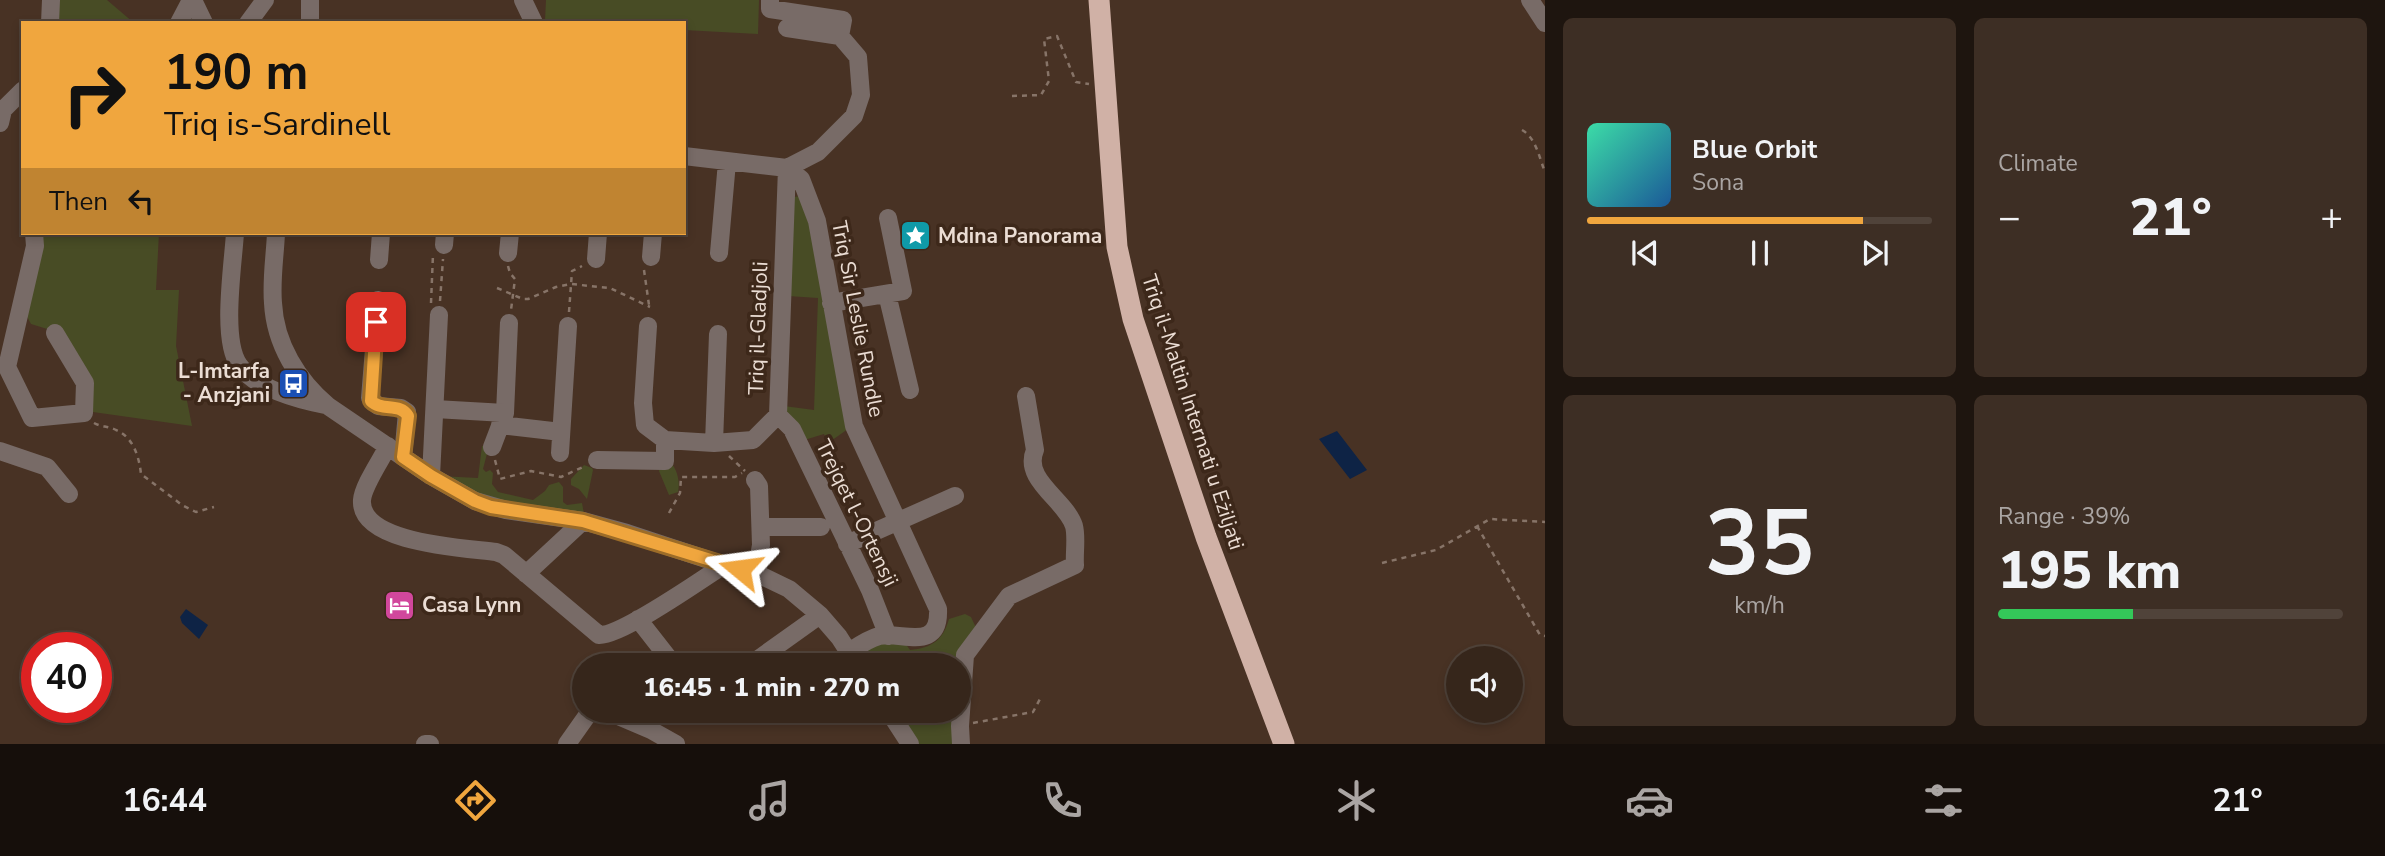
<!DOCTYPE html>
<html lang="en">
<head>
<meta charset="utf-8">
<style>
	body { margin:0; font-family:"Nunito Sans",sans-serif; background:#3d2e24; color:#f1f3f6; height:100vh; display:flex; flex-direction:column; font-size:26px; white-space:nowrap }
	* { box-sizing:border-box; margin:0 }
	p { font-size:23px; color:#aaa5a3 }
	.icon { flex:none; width:38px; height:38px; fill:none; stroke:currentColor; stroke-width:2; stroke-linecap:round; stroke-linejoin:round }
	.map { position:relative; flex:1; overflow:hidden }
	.sheet { display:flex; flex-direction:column; gap:18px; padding:18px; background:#1e150f; width:840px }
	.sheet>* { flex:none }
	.top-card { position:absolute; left:21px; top:21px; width:665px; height:214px; border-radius:0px; box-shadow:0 4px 10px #0003,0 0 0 2px #50433a; background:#f0a63e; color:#111; overflow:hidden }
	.tools { position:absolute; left:1446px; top:646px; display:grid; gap:14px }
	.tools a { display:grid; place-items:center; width:77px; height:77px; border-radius:50%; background:#36261b; box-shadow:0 4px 10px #0003,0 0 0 2px #50433a; font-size:35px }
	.speed { position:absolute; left:21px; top:632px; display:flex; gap:14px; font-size:35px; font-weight:700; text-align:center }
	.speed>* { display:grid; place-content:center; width:91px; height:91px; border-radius:50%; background:#36261b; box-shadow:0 4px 10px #0003,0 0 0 2px #50433a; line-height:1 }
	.speed .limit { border:10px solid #d22; background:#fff; color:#111 }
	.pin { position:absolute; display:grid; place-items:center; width:60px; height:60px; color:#fff; margin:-30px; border-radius:14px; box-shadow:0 4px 10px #0006 }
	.me { position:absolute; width:77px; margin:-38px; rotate:286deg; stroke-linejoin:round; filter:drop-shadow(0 0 5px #0008) }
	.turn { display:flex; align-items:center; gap:24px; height:147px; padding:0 28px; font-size:32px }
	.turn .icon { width:91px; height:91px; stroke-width:2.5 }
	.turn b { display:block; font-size:49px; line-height:60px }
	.then { display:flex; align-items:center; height:66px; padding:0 28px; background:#0003; gap:14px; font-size:26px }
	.big { font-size:52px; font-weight:800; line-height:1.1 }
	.sheet .tile { flex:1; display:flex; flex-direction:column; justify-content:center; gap:10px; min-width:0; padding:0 24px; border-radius:10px; background:#3d2e24 }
	.sheet .dial { align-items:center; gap:0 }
	.dial b { font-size:91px; line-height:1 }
	.song { display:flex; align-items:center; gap:21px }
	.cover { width:84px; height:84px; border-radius:10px; background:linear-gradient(135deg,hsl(160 70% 55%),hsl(210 70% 35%)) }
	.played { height:7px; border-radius:4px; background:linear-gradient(90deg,#f0a63e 80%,#50433a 80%) }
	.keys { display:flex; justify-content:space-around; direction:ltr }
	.heat { display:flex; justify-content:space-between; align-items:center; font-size:38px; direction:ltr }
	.charge { height:10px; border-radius:5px; background:linear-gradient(90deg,#34c759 39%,#50433a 0) }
	.sheet .tiles { flex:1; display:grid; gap:18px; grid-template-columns:repeat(2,1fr) }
	.trip { position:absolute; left:572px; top:653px; width:399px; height:70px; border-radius:35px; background:#36261b; box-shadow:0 4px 10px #0003,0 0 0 2px #50433a; font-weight:800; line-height:70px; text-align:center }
	.tab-bar { display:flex; height:112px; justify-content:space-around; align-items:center; background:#160f0b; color:#aaa5a3 }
	.tab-bar .icon { width:49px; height:49px }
	.tab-bar .active { color:#f0a63e }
	.tab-bar b { font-size:32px; color:#f1f3f6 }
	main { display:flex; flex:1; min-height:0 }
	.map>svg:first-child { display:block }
	.green { fill:#484c25 }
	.water { fill:#0e2345 }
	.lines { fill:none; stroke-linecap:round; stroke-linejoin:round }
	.path { stroke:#877468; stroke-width:2.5; stroke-dasharray:5 5; stroke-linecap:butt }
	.minor { stroke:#786b67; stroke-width:18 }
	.highway { stroke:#d0b1a6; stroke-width:21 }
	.route-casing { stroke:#9c6c28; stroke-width:18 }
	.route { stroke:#f0a63e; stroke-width:12 }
	.labels { text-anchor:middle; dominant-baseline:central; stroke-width:7; stroke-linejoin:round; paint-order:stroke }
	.poi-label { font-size:21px; font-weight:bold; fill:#ebddd4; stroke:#3d281a; text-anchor:start }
	.street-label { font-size:21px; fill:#ebddd4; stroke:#3d281a }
</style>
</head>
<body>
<main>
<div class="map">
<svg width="1545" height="744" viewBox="0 0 1545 744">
	<rect width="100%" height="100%" fill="#483224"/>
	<!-- green -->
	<path class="green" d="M 55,0 L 107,0 L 134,23 L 53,23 Z
		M 546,0 L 759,0 L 758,34 L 684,30 L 684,23 L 545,21 Z
		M 804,195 L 848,429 L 828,443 L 824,434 L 801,441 L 784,406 L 814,410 L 818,298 L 788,296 L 790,198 Z
		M 912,225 L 917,225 L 925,230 C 930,240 924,247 913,248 L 905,241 L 893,243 L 892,237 L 904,234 Z
		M 37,233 L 159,233 L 156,290 L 179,290 L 176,346 L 192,426 L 93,412 L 69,341 L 57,332 L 31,324 L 23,309 Z
		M 482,446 L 489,446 L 483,469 L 486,472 L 490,470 L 493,473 L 492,484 L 498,492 L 533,500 L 545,491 L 549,485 L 559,482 L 563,487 L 563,502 L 567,505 L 582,503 L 584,514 L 495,502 L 439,476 L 478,478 Z
		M 672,464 C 678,472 680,483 678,492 L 669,495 L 659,471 L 660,467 Z
		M 584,465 L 592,468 L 593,470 L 587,499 L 579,489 L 571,485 L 571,479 Z
		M 965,614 L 971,617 L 978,632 L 958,665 L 866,665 L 868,649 L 886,640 L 905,643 L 910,650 C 932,648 943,640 949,619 Z
		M 896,711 L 956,711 L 954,744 L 919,744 Z"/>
	<!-- water -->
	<path class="water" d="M 1337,431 L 1367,470 L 1350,479 L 1319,439 Z
		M 186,609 L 208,625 L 199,639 L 182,623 L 180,617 Z"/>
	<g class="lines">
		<!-- path -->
		<path class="path" d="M 1012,96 L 1041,95 L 1049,81 L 1044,39 L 1057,36 L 1076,82 L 1089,84
			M 1522,130 C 1536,138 1539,157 1545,172
			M 508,266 L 510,273 L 515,279 L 511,310
			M 644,270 L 649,305
			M 497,288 L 523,299 L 528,299 L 556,287 L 571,284 L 610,288 L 650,307
			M 440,301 L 443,259
			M 431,303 L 433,254
			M 569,312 L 572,271 L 582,266
			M 94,423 C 101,427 108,426 116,430 C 133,437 139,456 141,474 L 182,505 L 196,512 L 214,507
			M 729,456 L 745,471
			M 495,460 L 500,479 L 531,471 L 561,477 L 585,466
			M 669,513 L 680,493 L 681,477 L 735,477 L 742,473
			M 1477,526 L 1540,635 L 1545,636
			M 1382,563 L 1436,550 L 1490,519 L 1545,522
			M 973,723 L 1033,712 L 1040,699"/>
		<!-- minor -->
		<path class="minor" d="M 193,0 L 204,23
			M 523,0 L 534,23
			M 770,0 L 770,9 L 843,20 L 840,36
			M 1530,0 L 1545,23
			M 50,23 L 51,0
			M 179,23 L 191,0
			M 248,23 L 265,0
			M 310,23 L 310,0
			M 787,28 L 840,36
			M 0,123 L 3,110 L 23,90
			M 684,156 L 787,168
			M 787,168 L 801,179 L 817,221 L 854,426 L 938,609 C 940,653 902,631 879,636 C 868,639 858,646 849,652
			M 787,168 L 818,152 L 854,116 L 861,95 L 858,57 L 840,36
			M 34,233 L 35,246 L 7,367 L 32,418 L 84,413 L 85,383 L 55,333
			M 235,233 C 233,265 221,340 239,365 C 254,388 299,400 325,405
			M 276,233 C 275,256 271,280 273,303 C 275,344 298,381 328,406 L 431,476 L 475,501 L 506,510 L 583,521 L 627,533 L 724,565 L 756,573 L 789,589 L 820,615 L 839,637 L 857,665
			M 444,245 L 445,233
			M 508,253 L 510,233
			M 719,253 L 727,162
			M 651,257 L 653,233
			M 596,259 L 598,233
			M 379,260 L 381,233
			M 887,294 L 910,390
			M 378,300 L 370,398 L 378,406 L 401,408 L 407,412 L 403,457
			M 831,303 L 903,291 L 888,218
			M 648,326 L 643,403 L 645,425 L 665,440
			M 435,409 L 505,413
			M 778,415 L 792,429 L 870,590 L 888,636
			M 500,425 L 561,432
			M 665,440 L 714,443 L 753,440 L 778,415 L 787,168
			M 714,443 L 718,334
			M 388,446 C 381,460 363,486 362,500 C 359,544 467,548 496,552 L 504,555 L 599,635 C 621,636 701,580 724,565
			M 492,447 L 505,413 L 509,323
			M 0,451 L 47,467 L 69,494
			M 560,453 L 568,326
			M 597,460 L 665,461 L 665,440
			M 431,476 L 439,315
			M 755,480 L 759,486 L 761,545 L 756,573
			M 761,527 L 821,527
			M 847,544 L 955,496
			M 526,574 L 583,521
			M 638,619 L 674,665
			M 750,665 L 820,615
			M 604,710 L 651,730 L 676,744
			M 888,710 L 910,744
			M 425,744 L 430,744
			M 567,744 L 591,710
			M 961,744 L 960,726 L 965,655 L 1009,596 L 1075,565 C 1074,554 1077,537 1074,526 C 1066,500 1022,480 1035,450 L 1026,396"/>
		<!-- highway -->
		<path class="highway" d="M 1099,0 L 1117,247 L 1133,319 L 1206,537 L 1284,744"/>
	</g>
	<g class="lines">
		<defs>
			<path id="route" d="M 376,322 L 371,401 C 382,412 400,402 408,416 L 403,457 L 431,476 L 475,501 L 491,507 L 583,521 L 740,569"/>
		</defs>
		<!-- route casing -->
		<use href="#route" class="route-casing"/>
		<!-- route -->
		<use href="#route" class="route"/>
	</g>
	<!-- icons -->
	<defs>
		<symbol id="sight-square" viewBox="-11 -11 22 22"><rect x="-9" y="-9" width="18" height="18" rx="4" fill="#0f9aa8" stroke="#3d281a"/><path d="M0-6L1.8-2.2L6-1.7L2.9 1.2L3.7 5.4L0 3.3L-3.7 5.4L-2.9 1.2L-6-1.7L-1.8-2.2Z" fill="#fff"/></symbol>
		<symbol id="bus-square" viewBox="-11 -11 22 22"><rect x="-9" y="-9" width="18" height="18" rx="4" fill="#1a4fb4" stroke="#3d281a"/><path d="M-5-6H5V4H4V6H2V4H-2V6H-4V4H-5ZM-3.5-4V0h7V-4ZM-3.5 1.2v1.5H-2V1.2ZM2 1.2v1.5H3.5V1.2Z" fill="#fff"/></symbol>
		<symbol id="hotel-square" viewBox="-11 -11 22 22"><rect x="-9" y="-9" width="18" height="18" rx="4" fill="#d1479c" stroke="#3d281a"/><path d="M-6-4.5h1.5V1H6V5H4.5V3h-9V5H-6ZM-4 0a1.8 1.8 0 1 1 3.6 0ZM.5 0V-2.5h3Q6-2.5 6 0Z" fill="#fff"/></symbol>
	</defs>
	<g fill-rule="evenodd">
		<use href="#sight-square" x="898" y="218" width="35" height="35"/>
		<use href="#bus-square" x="276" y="366" width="35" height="35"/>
		<use href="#hotel-square" x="382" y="588" width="35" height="35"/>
	</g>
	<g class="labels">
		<!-- poi labels -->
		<g class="poi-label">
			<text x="938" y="236">Mdina Panorama</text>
			<text x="270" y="371" text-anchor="end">L-Imtarfa<tspan x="270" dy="24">- Anzjani</tspan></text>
			<text x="422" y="605">Casa Lynn</text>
		</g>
		<!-- street labels -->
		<g class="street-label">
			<text transform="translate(858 319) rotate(79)">Triq Sir Leslie Rundle</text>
			<text transform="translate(758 328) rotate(-88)">Triq il-Gladjoli</text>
			<text transform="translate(1193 412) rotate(72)">Triq il-Maltin Internati u Eżiljati</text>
			<text transform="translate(857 513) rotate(64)">Trejqet l-Ortensji</text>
		</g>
	</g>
</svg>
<div class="tools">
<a><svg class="icon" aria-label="sound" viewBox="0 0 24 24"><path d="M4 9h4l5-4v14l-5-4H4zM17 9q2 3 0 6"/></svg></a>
</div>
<div class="speed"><div class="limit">40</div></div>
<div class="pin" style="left:376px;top:322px;background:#d93025"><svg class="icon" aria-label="arrive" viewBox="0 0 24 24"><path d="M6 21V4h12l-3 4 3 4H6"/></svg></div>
<svg class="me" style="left:740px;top:569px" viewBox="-20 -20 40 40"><path d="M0-17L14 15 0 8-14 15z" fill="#f0a63e" stroke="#fff" stroke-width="4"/></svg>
<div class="trip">16:45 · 1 min · 270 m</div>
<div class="top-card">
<div class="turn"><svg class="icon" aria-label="right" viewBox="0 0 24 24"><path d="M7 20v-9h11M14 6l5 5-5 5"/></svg><div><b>190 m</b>Triq is-Sardinell</div></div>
<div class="then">Then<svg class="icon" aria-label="left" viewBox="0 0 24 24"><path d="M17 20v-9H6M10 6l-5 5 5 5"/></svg></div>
</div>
</div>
<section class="sheet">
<div class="tiles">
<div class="tile">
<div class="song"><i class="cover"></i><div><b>Blue Orbit</b><p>Sona</p></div></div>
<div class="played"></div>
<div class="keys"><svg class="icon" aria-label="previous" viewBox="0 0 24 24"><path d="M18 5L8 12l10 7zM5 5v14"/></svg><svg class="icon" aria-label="pause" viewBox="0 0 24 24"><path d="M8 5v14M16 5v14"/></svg><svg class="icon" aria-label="next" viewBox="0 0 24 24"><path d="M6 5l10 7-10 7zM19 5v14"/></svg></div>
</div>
<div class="tile"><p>Climate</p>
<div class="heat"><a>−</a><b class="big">21°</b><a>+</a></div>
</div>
<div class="tile dial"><b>35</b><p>km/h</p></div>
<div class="tile"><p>Range · 39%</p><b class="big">195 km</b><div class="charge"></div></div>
</div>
</section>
</main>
<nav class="tab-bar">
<b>16:44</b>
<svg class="icon active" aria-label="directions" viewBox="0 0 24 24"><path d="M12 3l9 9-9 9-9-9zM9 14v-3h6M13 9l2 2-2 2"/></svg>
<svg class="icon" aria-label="music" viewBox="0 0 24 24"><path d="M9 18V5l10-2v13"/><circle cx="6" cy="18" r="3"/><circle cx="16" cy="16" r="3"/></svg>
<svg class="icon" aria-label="phone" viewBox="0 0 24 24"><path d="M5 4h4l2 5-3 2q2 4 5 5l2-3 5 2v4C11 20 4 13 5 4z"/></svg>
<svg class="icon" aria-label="climate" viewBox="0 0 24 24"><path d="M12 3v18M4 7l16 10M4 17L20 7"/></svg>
<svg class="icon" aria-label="car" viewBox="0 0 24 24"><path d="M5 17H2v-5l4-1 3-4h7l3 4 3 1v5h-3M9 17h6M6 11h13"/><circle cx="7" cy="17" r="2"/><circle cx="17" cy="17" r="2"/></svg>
<svg class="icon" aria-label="filters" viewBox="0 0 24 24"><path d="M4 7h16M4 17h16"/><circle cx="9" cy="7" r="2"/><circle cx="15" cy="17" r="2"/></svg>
<b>21°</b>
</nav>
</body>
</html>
